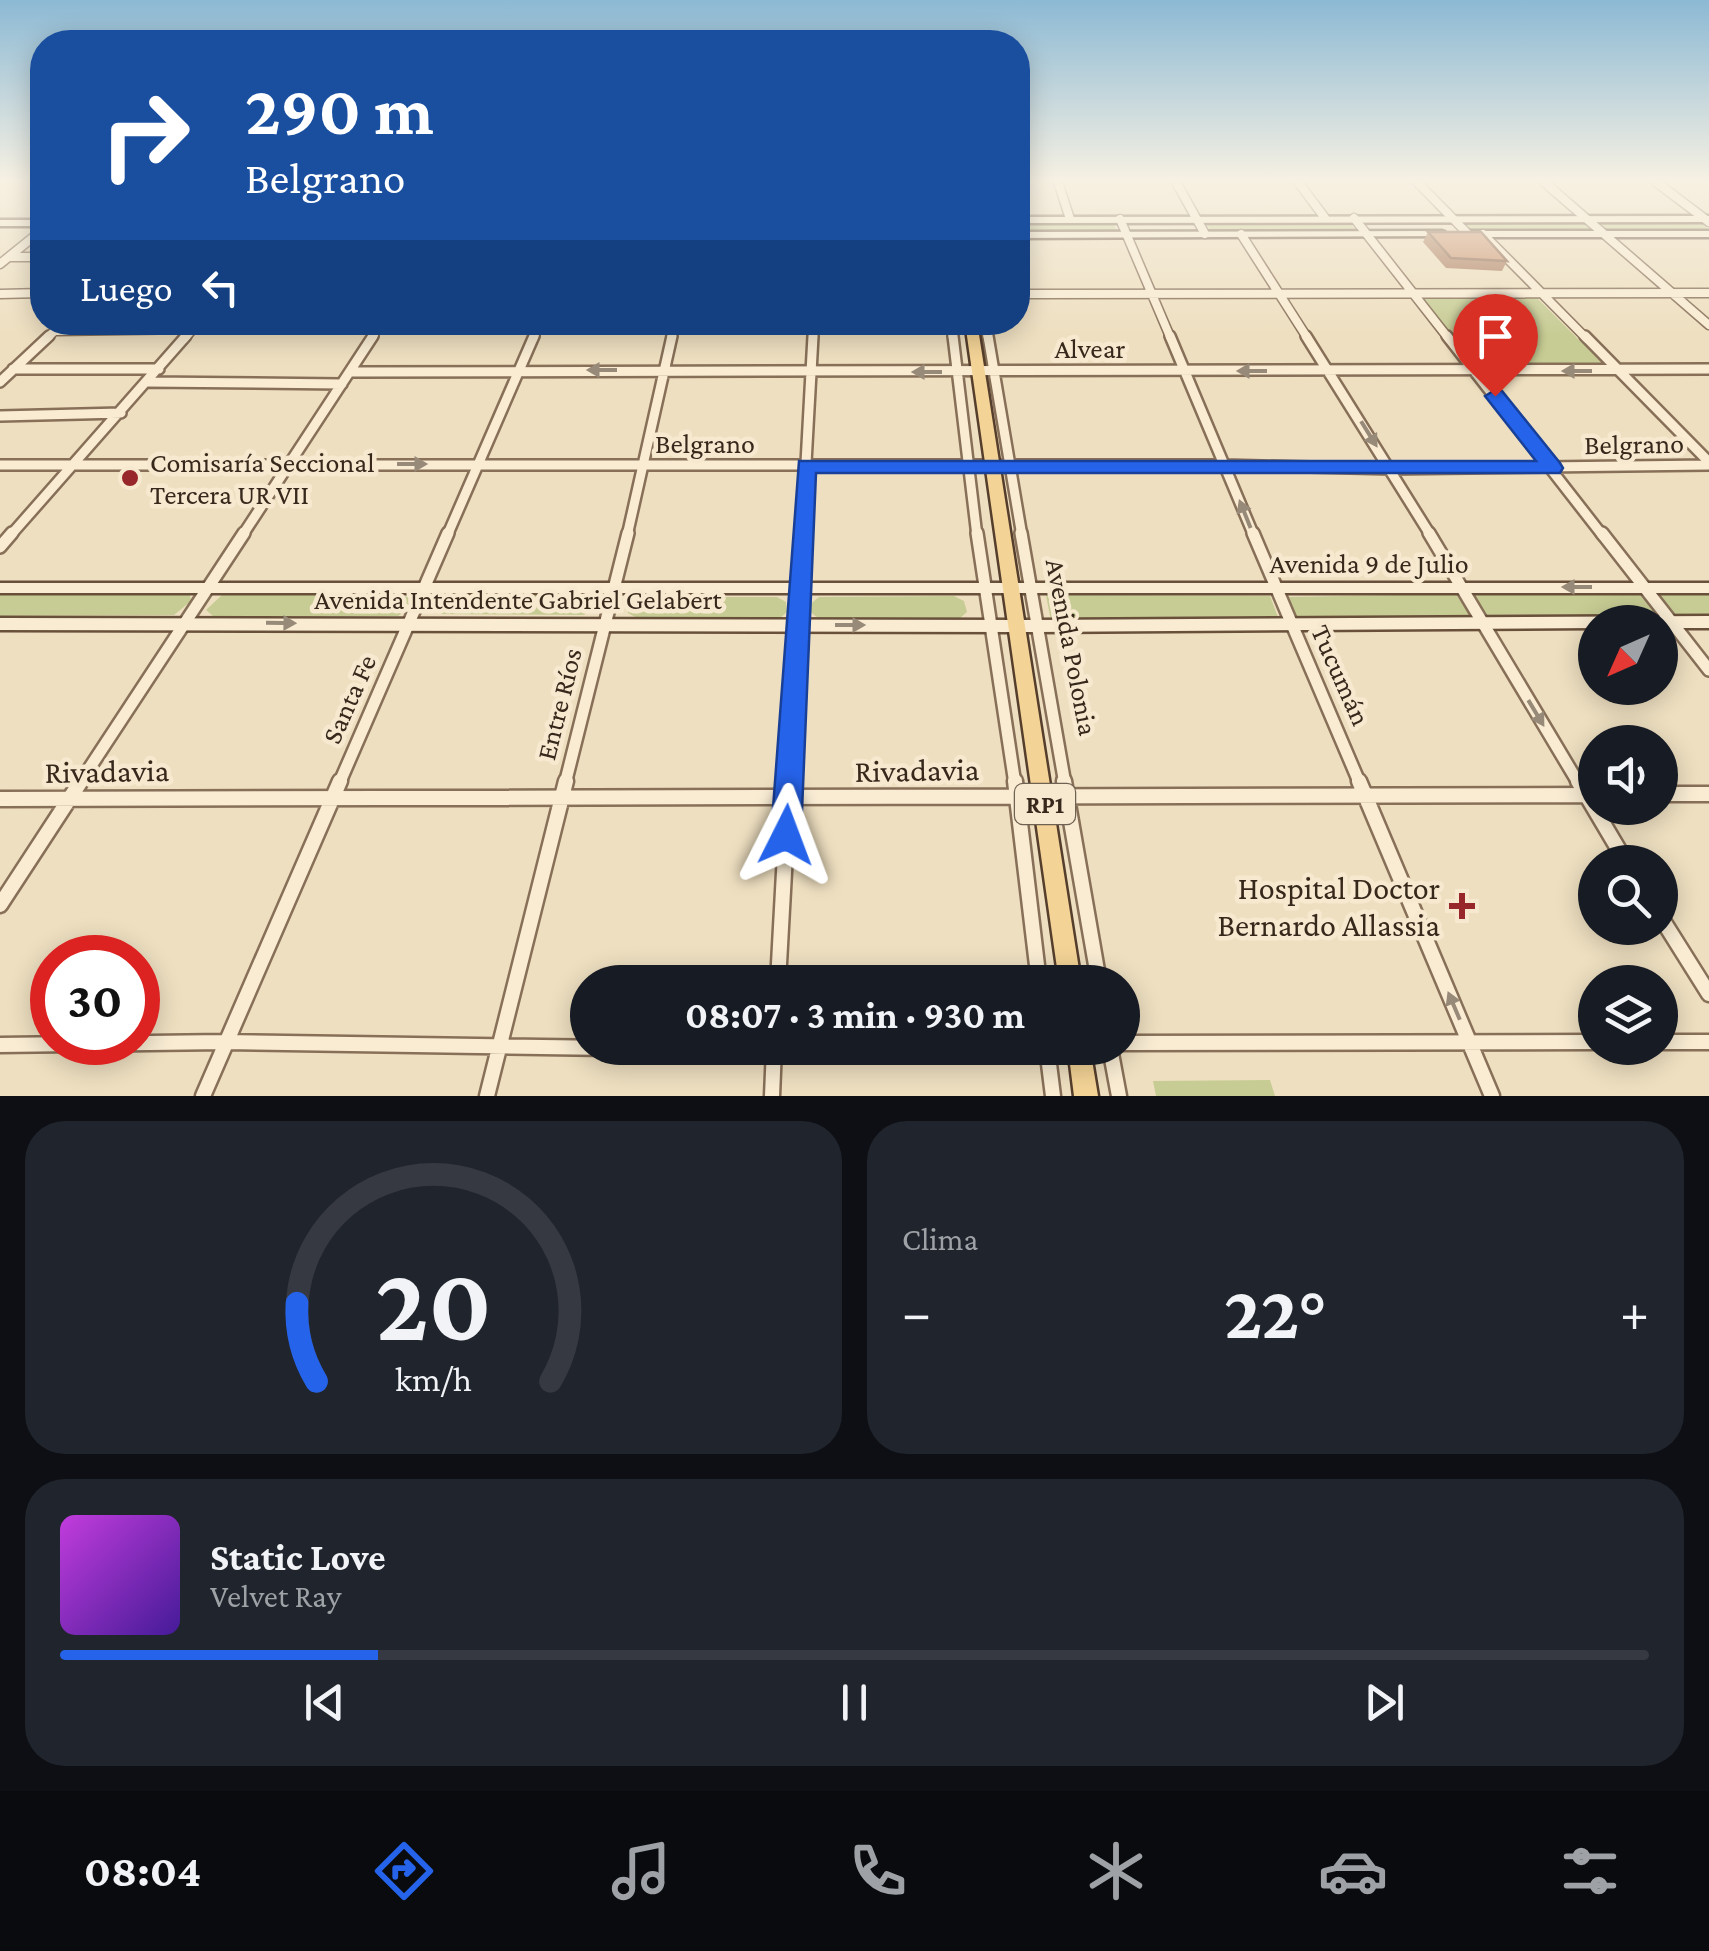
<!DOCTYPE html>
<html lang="es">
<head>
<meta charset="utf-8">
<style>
	body { margin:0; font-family:"Crimson Pro",serif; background:#20242c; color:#f1f3f6; height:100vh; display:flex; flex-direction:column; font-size:38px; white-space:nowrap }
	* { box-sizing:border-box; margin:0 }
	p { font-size:32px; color:#9ea1a6 }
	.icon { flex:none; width:55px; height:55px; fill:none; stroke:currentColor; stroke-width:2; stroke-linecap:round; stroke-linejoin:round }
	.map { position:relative; height:1096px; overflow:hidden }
	.side { display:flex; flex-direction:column; gap:25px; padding:25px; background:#0d0f14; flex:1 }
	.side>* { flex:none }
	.guide { position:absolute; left:30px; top:30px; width:1000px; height:305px; border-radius:40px; box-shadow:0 5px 25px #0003; background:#1a4fa0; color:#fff; overflow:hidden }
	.needle { width:65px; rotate:225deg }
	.fabs { position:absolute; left:1578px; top:605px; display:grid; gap:20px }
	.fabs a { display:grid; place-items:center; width:100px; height:100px; border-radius:50%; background:#171b24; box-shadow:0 5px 25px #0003; font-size:50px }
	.speed { position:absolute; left:30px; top:935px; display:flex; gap:20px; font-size:50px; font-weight:700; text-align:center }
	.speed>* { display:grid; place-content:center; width:130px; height:130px; border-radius:50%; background:#171b24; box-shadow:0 5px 25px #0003; line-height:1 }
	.speed .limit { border:15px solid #d22; background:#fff; color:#111 }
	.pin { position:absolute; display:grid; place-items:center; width:85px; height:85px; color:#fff; margin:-102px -42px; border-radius:50% 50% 50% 0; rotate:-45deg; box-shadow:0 0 10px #0007 }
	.pin .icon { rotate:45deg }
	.me { position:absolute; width:110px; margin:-55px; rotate:3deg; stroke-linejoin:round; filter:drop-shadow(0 0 8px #0008) }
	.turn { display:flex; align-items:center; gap:35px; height:210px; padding:0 50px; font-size:45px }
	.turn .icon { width:130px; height:130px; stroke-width:2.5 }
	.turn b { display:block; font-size:70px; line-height:85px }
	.then { display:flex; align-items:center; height:95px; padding:0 50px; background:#0003; gap:20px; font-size:38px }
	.big { font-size:75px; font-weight:700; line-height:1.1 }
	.side .widget { flex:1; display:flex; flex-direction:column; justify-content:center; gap:15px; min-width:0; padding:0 35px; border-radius:40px; background:#20242c }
	.side .dial { align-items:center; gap:0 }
	.dial svg { height:260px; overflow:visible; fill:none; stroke:#363941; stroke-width:7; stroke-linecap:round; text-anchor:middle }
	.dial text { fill:#f1f3f6; stroke:none }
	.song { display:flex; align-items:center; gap:30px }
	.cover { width:120px; height:120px; border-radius:15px; background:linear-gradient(135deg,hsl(290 70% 55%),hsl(260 70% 35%)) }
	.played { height:10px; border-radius:5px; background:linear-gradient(90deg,#2563eb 20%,#363941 20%) }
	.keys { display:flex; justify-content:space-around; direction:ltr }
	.heat { display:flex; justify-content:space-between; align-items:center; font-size:55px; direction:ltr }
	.side .tiles { flex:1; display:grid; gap:25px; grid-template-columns:1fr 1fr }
	.widget:last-child { grid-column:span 2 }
	.trip { position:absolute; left:570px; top:965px; width:570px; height:100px; border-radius:50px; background:#171b24; box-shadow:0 5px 25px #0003; font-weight:700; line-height:100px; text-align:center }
	.dock { display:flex; height:160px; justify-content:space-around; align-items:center; background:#090b0e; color:#9ea1a6 }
	.dock .icon { width:70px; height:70px }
	.dock .current { color:#2563eb }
	.dock b { font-size:45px; color:#f1f3f6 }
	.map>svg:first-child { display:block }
	.green { fill:#c7cc94 }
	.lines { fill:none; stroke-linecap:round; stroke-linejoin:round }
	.street-far3-casing { stroke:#876f58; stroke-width:11 }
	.street-far2-casing { stroke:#876f58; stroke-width:14 }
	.street-far1-casing { stroke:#876f58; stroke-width:16 }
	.street-casing { stroke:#876f58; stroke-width:19 }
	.secondary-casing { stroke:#69503b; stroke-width:5 }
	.primary-casing { stroke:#553e2c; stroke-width:5 }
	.street-far3 { stroke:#f9ecd3; stroke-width:8 }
	.street-far2 { stroke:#f9ecd3; stroke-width:9 }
	.street-far1 { stroke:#f9ecd3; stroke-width:11 }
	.street { stroke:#f9ecd3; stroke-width:14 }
	.secondary { fill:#f9ecd3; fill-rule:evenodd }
	.primary { fill:#f3d396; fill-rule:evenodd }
	.wall { fill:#b08265 }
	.building { fill:#cd9775; stroke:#906a52; stroke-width:2.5 }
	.oneway { fill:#988a78 }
	.route { fill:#2563eb; stroke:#184099; stroke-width:2.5 }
	.poi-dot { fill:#97272b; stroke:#f6e9cf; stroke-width:4 }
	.labels { text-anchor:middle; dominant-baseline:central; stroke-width:9; stroke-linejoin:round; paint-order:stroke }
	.shield { fill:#f6e9cf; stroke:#706252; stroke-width:2.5 }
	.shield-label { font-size:25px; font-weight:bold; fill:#37281c }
	.street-label { font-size:28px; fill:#37281c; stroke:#f6e9cf }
	.poi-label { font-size:28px; fill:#37281c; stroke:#f6e9cf; text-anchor:start }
	.near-street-label { font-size:32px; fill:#37281c; stroke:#f6e9cf }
	.near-poi-label { font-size:32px; fill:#37281c; stroke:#f6e9cf; text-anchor:end }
</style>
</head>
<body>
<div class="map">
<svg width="1709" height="1096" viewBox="0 0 1709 1096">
	<rect width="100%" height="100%" fill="#eedfc0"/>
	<!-- green -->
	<path class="green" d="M 1349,220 L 1356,232 L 1211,231 L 1204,221 Z
		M 1018,221 L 1112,221 L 1118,233 L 1018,233 Z
		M 1702,221 L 1709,232 L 1609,232 L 1597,223 Z
		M 1585,222 L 1596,231 L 1471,232 L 1462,223 Z
		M 1422,298 L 1537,298 L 1605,366 L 1479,366 Z
		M 1641,592 L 1659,616 L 1484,617 L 1470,594 Z
		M 585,593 L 594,598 L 593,608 L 584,615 L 443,614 L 434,609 L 437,600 L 451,594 Z
		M 0,594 L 190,595 L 191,601 L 174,615 L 0,616 Z
		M 223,594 L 403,594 L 410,599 L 408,609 L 398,616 L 213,616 L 206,610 Z
		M 1456,594 L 1472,619 L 1296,620 L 1287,597 Z
		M 1046,595 L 1270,596 L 1279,620 L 1051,621 Z
		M 1658,595 L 1709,595 L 1709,617 L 1676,618 Z
		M 954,596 L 964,601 L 967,612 L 960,618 L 818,618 L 809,611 L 809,605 L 819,597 Z
		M 642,597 L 777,597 L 786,602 L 787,612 L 779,619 L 637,618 L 628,613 L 629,604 Z
		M 1270,1080 L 1275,1096 L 1156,1096 L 1153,1081 Z"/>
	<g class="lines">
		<defs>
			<path id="street-far3" d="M 1058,182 L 1070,219
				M 1176,182 L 1205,234
				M 1298,182 L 1325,218
				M 1417,182 L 1468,234
				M 1544,182 L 1709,325
				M 1656,182 L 1709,222
				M 1354,218 L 1449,339
				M 1120,219 L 1171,339
				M 1241,234 L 1308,339
				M 1483,234 L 1587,339
				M 9,257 L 42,257
				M 0,264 L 42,230
				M 0,294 L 42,293
				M 1018,294 L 1709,293
				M 951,322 L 953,339
				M 985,322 L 988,339
				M 55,331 L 194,329
				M 46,339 L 64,322
				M 184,339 L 199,322
				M 371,339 L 382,322
				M 533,339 L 540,322
				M 671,339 L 675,322
				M 813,339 L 814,322"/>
			<path id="street-far2" d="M 953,336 L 977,536
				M 988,336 L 1022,536
				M 1170,336 L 1254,536
				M 1306,336 L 1431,536
				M 1447,336 L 1603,536
				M 1585,336 L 1709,462
				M 13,369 L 159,369
				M 350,372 L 1709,369
				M 0,382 L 49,336
				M 148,382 L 342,384
				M 0,416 L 121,413
				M 0,465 L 1225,465 L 1391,469 L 1709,465
				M 10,536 L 186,336
				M 242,536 L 373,336
				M 447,536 L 534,336
				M 627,536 L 672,336
				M 802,536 L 813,336"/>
			<path id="street-far1" d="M 977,533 L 1015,784
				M 1021,533 L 1065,784
				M 1253,533 L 1360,784
				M 1429,533 L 1579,784
				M 1602,533 L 1709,670
				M 0,547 L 12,533
				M 79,784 L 244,533
				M 339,784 L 448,533
				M 565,784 L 628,533
				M 789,784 L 802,533"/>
			<path id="street" d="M 1015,781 L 1039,982
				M 1064,781 L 1099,982
				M 1359,781 L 1492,1096
				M 1578,781 L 1626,862
				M 1660,794 L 1709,794
				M 0,799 L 1595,795
				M 0,905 L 81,781
				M 1660,916 L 1709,994
				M 778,982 L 789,781
				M 1660,1042 L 1709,1042
				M 1122,1043 L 1595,1042
				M 0,1045 L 224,1042 L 609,1048
				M 1047,1048 L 1053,1096
				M 1110,1048 L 1119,1096
				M 203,1096 L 340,781
				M 487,1096 L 566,781
				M 772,1096 L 774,1048"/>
			<path id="secondary" d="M 1709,216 L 1709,222 L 1018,223 L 1018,217 Z
				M 0,220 L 42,220 L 42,226 L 0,226 Z
				M 1442,231 L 1445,232 L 1445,236 L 1018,238 L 1018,232 Z
				M 1709,231 L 1709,237 L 1468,237 L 1463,234 L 1468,231 Z
				M 0,583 L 1709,583 L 1709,593 L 0,593 Z
				M 1709,616 L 1709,628 L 1660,628 L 1660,622 L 1595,622 L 1595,628 L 1037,632 L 0,630 L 0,618 L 1037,620 Z"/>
			<path id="primary" d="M 965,322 L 977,322 L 1081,982 L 1059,982 Z
				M 1068,1048 L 1090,1048 L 1098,1096 L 1074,1096 Z"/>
		</defs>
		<!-- street-far3 casing -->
		<use href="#street-far3" class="street-far3-casing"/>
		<!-- street-far2 casing -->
		<use href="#street-far2" class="street-far2-casing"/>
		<!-- street-far1 casing -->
		<use href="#street-far1" class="street-far1-casing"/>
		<!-- street casing -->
		<use href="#street" class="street-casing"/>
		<!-- secondary casing -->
		<use href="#secondary" class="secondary-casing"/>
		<!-- primary casing -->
		<use href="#primary" class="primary-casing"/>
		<!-- street-far3 -->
		<use href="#street-far3" class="street-far3"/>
		<!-- street-far2 -->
		<use href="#street-far2" class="street-far2"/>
		<!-- street-far1 -->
		<use href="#street-far1" class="street-far1"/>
		<!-- street -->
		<use href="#street" class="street"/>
		<!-- secondary -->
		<use href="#secondary" class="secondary"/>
		<!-- primary -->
		<use href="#primary" class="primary"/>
	</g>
	<!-- wall -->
	<path class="wall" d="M 1428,232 L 1507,261 L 1502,271 L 1446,268 L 1423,242 Z"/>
	<!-- building -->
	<path class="building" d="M 1428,232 L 1481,232 L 1507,261 L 1451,258 Z"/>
	<!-- one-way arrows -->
	<defs><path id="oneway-solid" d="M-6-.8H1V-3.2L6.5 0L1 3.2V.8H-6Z" transform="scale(2.5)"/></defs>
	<g class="oneway">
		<use href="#oneway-solid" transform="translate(602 370) rotate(180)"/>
		<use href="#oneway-solid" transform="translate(1252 371) rotate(180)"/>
		<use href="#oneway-solid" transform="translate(1577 371) rotate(180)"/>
		<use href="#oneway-solid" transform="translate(927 372) rotate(-180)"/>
		<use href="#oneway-solid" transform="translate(1369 434) rotate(58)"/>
		<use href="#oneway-solid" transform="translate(412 464)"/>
		<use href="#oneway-solid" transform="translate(1245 514) rotate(-112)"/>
		<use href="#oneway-solid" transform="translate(1577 587) rotate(180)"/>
		<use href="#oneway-solid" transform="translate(281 623) rotate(1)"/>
		<use href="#oneway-solid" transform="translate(850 625)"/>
		<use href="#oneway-solid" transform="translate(1536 713) rotate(59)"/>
		<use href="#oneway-solid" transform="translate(1454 1006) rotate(-113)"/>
	</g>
	<!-- sky -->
	<linearGradient id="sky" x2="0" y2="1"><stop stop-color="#8cb9d4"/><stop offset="0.54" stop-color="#f7f1e3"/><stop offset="1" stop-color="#f7f1e3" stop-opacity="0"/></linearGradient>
	<rect width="1709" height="335" fill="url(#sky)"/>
	<!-- route -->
	<path class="route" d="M 1495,390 L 1502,391 L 1560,463 L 1563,468 L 1560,473 L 816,473 L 801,835 L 796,845 L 786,849 L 776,845 L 771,835 L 799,461 L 1536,461 L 1485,396 Z"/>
	<!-- markers -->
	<g class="poi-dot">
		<circle cx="130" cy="478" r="10"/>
		<path d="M1457 891h10v10h10v10h-10v10h-10v-10h-10v-10h10z"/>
	</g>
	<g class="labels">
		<!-- shield labels -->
		<rect class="shield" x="1015" y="784" width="60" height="40" rx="8"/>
		<g class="shield-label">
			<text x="1045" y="804">RP1</text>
		</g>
		<!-- street labels -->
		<g class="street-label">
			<text x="1090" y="348">Alvear</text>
			<text x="705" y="443">Belgrano</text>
			<text transform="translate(1634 444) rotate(-1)">Belgrano</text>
			<text x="1369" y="563">Avenida 9 de Julio</text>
			<text x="518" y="599">Avenida Intendente Gabriel Gelabert</text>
			<text transform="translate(1072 647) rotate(79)">Avenida Polonia</text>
			<text transform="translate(1341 675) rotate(66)">Tucumán</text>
			<text transform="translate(349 699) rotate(-66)">Santa Fe</text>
			<text transform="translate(559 704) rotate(-76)">Entre Ríos</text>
		</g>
		<!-- poi labels -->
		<g class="poi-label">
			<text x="150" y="462">Comisaría Seccional<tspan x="150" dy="32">Tercera UR VII</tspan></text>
		</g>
		<!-- near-street labels -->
		<g class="near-street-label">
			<text transform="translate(917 770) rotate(-1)">Rivadavia</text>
			<text transform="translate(107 771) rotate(-1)">Rivadavia</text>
		</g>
		<!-- near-poi labels -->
		<g class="near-poi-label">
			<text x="1440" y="888">Hospital Doctor<tspan x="1440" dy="37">Bernardo Allassia</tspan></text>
		</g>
	</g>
</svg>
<div class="fabs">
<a><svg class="needle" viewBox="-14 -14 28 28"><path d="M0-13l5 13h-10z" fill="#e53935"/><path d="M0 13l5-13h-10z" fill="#9ea1a6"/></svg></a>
<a><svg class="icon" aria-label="sound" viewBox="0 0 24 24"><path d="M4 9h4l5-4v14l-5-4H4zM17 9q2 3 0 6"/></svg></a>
<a><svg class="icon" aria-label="search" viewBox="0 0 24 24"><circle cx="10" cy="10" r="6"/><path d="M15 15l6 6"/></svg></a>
<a><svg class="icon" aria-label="layers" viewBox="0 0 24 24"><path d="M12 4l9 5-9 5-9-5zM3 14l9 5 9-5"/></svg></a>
</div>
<div class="speed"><div class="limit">30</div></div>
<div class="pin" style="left:1495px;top:396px;background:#d93025"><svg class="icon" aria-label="arrive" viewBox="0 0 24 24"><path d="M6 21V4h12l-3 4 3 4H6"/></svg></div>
<svg class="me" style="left:786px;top:835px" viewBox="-20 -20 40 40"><path d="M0-17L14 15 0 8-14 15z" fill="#2563eb" stroke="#fff" stroke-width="4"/></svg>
<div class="trip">08:07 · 3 min · 930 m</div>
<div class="guide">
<div class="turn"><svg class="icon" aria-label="right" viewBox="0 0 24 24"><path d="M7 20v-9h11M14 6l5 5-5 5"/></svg><div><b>290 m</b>Belgrano</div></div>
<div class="then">Luego<svg class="icon" aria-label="left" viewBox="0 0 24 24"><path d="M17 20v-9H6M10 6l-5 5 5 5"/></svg></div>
</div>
</div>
<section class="side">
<div class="tiles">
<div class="widget dial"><svg viewBox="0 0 100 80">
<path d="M14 69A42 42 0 1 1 86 69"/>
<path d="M14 69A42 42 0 0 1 8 45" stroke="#2563eb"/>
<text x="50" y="56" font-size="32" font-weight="700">20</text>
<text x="50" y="72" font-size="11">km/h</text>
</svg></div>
<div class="widget"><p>Clima</p>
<div class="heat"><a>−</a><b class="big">22°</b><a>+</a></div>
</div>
<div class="widget">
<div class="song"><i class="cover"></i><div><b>Static Love</b><p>Velvet Ray</p></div></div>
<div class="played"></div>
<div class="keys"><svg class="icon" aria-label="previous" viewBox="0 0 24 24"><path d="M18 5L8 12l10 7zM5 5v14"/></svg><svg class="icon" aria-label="pause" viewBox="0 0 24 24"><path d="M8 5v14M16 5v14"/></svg><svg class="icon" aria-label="next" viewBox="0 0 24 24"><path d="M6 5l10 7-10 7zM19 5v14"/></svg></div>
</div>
</div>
</section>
<nav class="dock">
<b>08:04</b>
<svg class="icon current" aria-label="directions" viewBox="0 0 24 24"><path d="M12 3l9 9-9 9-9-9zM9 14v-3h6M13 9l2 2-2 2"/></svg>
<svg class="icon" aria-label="music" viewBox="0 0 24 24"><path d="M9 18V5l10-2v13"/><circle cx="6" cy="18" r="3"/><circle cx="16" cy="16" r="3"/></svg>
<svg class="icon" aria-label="phone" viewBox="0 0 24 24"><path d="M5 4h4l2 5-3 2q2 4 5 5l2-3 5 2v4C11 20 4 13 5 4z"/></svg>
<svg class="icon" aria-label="climate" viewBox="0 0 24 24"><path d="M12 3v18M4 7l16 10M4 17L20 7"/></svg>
<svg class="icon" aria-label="car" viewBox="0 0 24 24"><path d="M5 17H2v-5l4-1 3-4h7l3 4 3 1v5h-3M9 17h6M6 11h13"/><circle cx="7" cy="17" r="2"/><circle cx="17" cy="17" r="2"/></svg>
<svg class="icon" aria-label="filters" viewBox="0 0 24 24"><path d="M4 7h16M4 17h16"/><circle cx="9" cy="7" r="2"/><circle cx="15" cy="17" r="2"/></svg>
</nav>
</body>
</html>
